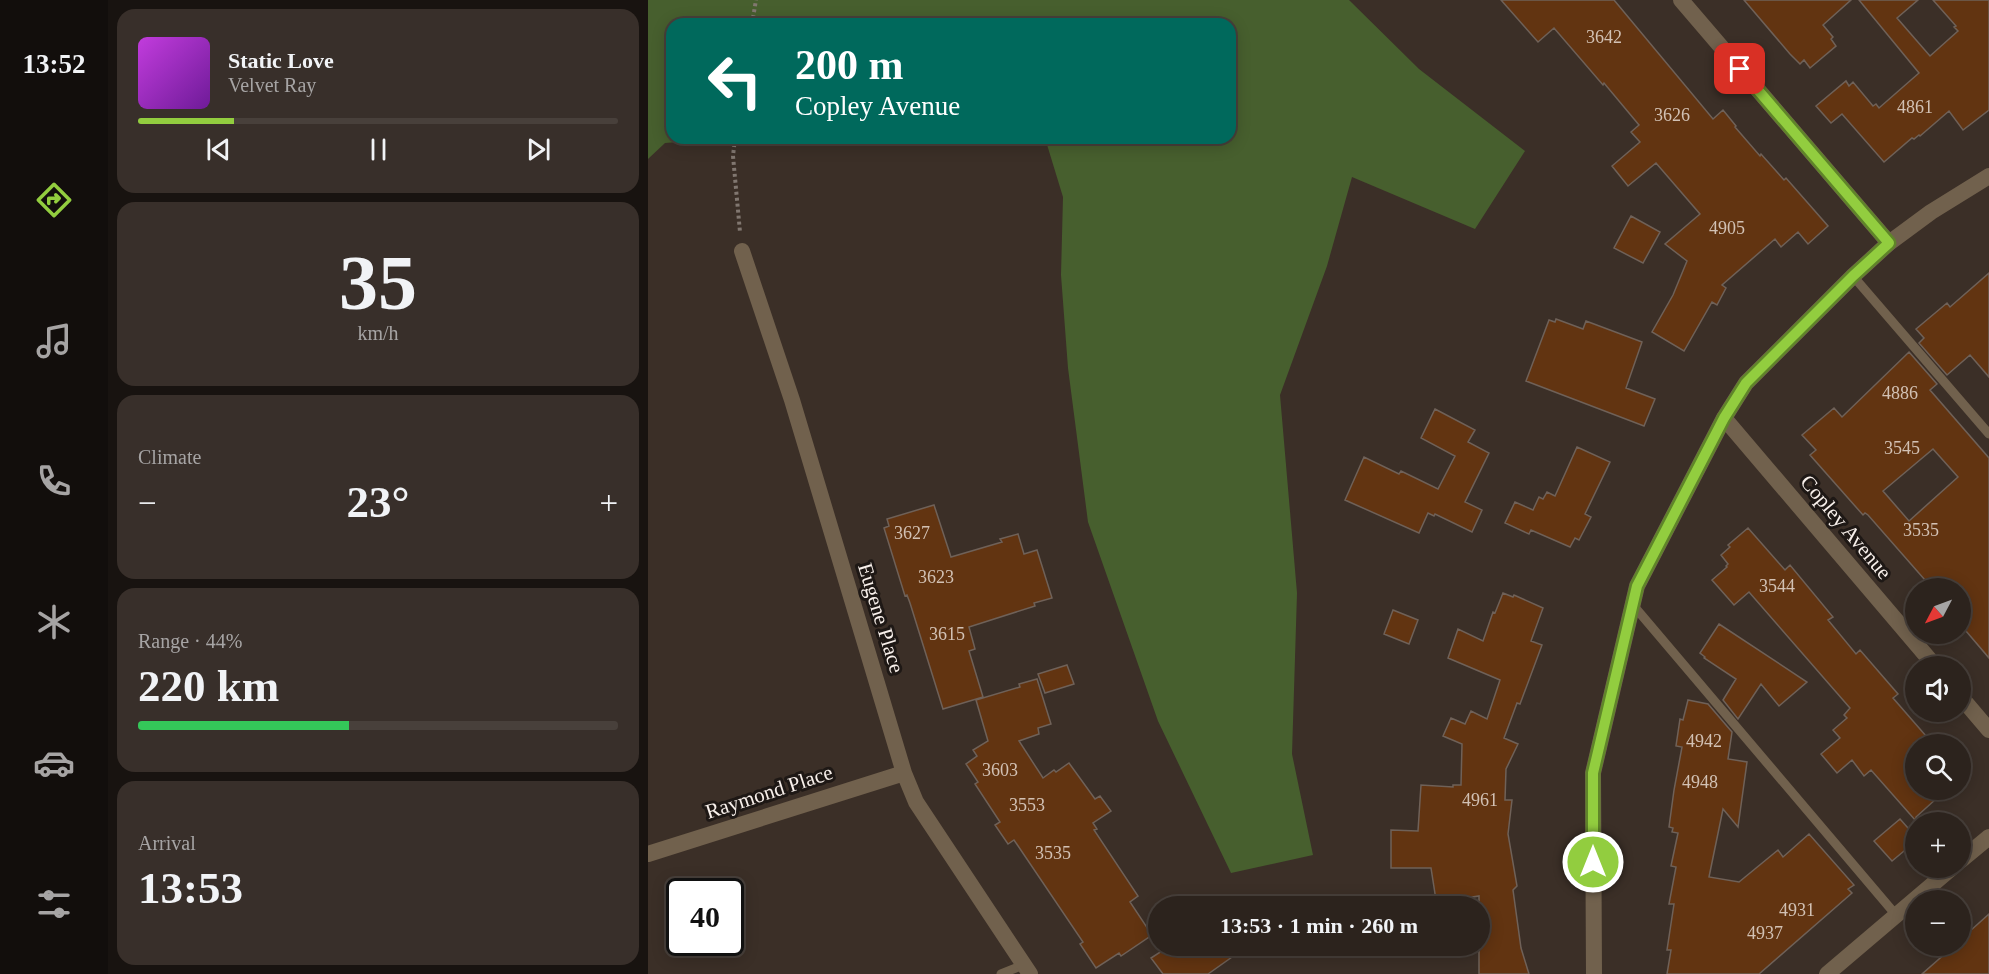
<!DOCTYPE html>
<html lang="en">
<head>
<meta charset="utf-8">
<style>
	body { margin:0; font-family:Georgia,serif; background:#382f2a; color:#f1f3f6; height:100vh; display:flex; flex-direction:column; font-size:22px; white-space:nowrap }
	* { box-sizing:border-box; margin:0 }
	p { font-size:20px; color:#a6a4a4 }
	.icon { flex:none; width:33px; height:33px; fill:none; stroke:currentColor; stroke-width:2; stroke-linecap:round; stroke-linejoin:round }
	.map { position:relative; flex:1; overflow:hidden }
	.sheet { display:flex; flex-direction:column; gap:9px; padding:9px; background:#181310; width:540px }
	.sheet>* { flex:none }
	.top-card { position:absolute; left:18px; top:18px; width:570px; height:126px; border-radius:18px; box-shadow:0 3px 15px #0003,0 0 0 2px #48403b; background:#00695c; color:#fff; overflow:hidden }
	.needle { width:39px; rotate:229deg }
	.fabs { position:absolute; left:1257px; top:578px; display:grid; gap:12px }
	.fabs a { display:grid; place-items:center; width:66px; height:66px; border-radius:50%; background:#2c231d; box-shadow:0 3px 15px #0003,0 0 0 2px #48403b; font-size:30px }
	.speed { position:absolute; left:18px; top:878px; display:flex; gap:12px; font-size:30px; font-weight:700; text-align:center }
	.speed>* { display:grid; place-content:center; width:78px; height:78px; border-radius:50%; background:#2c231d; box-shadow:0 3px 15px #0003,0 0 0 2px #48403b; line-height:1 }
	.speed .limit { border:3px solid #111; border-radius:9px; background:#fff; color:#111 }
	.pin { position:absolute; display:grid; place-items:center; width:51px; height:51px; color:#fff; margin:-26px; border-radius:12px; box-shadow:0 3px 9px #0006 }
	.me { position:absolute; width:66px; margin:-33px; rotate:0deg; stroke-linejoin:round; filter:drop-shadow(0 0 4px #0008) }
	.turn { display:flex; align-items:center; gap:21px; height:126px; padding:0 30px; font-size:27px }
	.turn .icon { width:78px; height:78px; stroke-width:2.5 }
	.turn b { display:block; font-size:42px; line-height:51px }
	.big { font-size:45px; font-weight:700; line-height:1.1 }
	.sheet .widget { flex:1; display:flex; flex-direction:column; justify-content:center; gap:9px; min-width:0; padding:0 21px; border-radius:18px; background:#382f2a }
	.sheet .dial { align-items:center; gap:0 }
	.dial b { font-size:78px; line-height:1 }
	.song { display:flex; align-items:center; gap:18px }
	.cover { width:72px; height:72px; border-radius:9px; background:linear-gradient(135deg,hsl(290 70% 55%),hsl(280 70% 35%)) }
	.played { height:6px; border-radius:3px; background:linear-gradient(90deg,#92cd3f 20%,#48403b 20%) }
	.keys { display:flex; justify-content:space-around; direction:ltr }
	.heat { display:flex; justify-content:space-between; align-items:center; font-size:33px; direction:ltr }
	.charge { height:9px; border-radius:4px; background:linear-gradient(90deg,#34c759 44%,#48403b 0) }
	.trip { position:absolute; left:500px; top:896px; width:342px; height:60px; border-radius:30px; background:#2c231d; box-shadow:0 3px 15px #0003,0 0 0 2px #48403b; font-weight:700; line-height:60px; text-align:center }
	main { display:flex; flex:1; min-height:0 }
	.dock { display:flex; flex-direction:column; width:108px; justify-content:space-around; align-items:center; background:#120e0c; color:#a6a4a4 }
	.dock .icon { width:42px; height:42px }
	.dock .current { color:#92cd3f }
	.dock b { font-size:27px; color:#f1f3f6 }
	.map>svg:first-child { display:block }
	.green { fill:#475f2e }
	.building { fill:#623411; stroke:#6f6158; stroke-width:1.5; fill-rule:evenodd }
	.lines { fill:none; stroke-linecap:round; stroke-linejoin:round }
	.path { stroke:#817770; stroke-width:4; stroke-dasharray:3 3; stroke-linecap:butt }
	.service { stroke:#71614d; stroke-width:9 }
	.minor { stroke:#71614d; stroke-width:16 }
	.tertiary { stroke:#71614d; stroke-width:16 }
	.route-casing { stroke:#5f8529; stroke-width:15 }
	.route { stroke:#92cd3f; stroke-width:10 }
	.labels { text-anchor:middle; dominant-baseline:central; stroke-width:6; stroke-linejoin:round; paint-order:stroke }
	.number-label { font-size:18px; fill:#d2c1b4 }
	.street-label { font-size:21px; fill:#f8f0eb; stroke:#1e1815 }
</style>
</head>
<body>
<main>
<nav class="dock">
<b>13:52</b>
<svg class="icon current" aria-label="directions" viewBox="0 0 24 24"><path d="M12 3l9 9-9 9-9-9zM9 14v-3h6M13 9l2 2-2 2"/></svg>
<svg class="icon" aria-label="music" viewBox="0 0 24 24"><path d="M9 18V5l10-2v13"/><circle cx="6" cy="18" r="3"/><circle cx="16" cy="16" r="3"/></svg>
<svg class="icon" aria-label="phone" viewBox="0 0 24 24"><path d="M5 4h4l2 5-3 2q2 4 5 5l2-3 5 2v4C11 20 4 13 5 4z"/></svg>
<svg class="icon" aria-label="climate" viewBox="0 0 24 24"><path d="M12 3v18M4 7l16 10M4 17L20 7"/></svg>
<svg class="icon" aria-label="car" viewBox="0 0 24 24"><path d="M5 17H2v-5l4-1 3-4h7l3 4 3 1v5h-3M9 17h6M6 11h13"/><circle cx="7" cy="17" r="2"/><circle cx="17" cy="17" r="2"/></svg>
<svg class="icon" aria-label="filters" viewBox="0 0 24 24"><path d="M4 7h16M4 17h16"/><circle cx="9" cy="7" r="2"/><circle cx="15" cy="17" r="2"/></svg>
</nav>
<section class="sheet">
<div class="widget">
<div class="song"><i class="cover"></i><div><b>Static Love</b><p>Velvet Ray</p></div></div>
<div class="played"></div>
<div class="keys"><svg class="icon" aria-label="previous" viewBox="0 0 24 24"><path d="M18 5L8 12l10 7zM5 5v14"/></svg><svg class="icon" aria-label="pause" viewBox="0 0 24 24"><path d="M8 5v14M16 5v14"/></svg><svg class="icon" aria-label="next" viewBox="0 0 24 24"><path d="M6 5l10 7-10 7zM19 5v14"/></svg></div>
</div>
<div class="widget dial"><b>35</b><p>km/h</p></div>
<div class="widget"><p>Climate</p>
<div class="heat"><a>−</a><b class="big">23°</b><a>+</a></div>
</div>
<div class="widget"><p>Range · 44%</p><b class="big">220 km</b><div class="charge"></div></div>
<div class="widget"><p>Arrival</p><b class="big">13:53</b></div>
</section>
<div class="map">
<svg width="1341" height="974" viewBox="0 0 1341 974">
	<rect width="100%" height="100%" fill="#3b2f27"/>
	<!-- green -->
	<path class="green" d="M 0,0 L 701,0 L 771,69 L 877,151 L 827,229 L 704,177 L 679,266 L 632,395 L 649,593 L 644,754 L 665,855 L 583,873 L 510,721 L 440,522 L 420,368 L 413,275 L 415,197 L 397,138 L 582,138 L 582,24 L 24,24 L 24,138 L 82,138 L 17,143 L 0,159 Z"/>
	<!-- building -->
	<path class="building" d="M 853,0 L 966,0 L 1065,119 L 1075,110 L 1088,126 L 1087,127 L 1112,156 L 1113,154 L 1136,180 L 1138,178 L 1180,226 L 1160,244 L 1150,232 L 1133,247 L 1127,239 L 1074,285 L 1078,288 L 1069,305 L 1064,302 L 1036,351 L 1004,332 L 1025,295 L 1039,261 L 1017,244 L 1052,214 L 1008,163 L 980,186 L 964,166 L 992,142 L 983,132 L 991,125 L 956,83 L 955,85 L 906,28 L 890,42 Z
		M 1096,0 L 1203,0 L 1175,25 L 1185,37 L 1183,39 L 1188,46 L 1162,68 L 1156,60 L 1152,64 L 1142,54 Z
		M 1211,0 L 1270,0 L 1249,18 L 1282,56 L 1310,31 L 1306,27 L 1308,26 L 1285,0 L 1341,0 L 1341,110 L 1315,130 L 1301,111 L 1272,136 L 1271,135 L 1266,139 L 1264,138 L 1236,162 L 1194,114 L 1183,123 L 1168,106 L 1198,81 L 1201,86 L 1205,82 L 1225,106 L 1228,104 L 1231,108 L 1271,73 Z
		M 983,216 L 1012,232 L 995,263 L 966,248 Z
		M 1341,273 L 1341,377 L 1322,355 L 1299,375 L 1271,343 L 1276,338 L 1268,329 L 1299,303 L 1302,307 Z
		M 908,319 L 935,329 L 938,321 L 994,342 L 978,388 L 1007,399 L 996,426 L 878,381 L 901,320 L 907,322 Z
		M 1261,352 L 1289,384 L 1282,390 L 1341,458 L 1341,658 L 1312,624 L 1312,588 L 1284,588 L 1220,515 L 1217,513 L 1215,515 L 1162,455 L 1168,450 L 1154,435 L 1186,408 L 1194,417 ZM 1285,449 L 1310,477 L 1261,521 L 1235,491 Z
		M 787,409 L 827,430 L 820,442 L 841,453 L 817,502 L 834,510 L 824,532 L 787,514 L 786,516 L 780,513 L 771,533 L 697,500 L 716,457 L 751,474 L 753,471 L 790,489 L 807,456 L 773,438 Z
		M 929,447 L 962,462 L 937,514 L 943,517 L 931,540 L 927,538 L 922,547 L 883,530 L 881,534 L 857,523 L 867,502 L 885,510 L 891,497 L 895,499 L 899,492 L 907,496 Z
		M 286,505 L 303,557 L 354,542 L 352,539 L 370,534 L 376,554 L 389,550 L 404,598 L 386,603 L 387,606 L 321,627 L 327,649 L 321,651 L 335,697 L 295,709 L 262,603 L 259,595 L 257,596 L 236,528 L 241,526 L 239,519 Z
		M 1100,528 L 1137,570 L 1142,565 L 1185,617 L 1180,620 L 1208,654 L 1212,650 L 1250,694 L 1245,698 L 1285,744 L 1268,744 L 1268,789 L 1299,789 L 1268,817 L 1268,821 L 1223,770 L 1216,776 L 1204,760 L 1189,773 L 1173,754 L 1192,738 L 1185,730 L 1199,718 L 1196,715 L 1202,708 L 1101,592 L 1086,605 L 1064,580 L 1079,567 L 1078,566 L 1080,564 L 1073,555 L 1082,547 L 1080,545 Z
		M 855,593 L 865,597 L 866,595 L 895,608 L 883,641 L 894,645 L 872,704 L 869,703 L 856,738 L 870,744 L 858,769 L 857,800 L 864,800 L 860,834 L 869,886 L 865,890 L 873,948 L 881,974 L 831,974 L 831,896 L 794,902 L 793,900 L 788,900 L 783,868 L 743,868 L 743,830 L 770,831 L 773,785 L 805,787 L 805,785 L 813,785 L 814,744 L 795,736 L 803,718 L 817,724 L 823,711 L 839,719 L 852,680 L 800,658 L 810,629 L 835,641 L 845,612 L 847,613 Z
		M 745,610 L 770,620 L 761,644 L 736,634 Z
		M 1071,624 L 1159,682 L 1131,706 L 1113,684 L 1090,719 L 1075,700 L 1088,679 L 1056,658 L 1057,657 L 1052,653 Z
		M 419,665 L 426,684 L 397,693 L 390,674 Z
		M 389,679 L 403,724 L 390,728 L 391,734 L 371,741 L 395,778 L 406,770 L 408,772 L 421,763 L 447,799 L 452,796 L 463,811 L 445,823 L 449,829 L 446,830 L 490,896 L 482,902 L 504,935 L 473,956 L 471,953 L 448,968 L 432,944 L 435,942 L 366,840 L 360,844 L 347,825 L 352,822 L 327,784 L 330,782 L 318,764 L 329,756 L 325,750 L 340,741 L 328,700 L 372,687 L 371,684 Z
		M 1040,700 L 1060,704 L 1084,732 L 1080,759 L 1099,762 L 1090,827 L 1075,809 L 1061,877 L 1091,882 L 1130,850 L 1135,857 L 1161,834 L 1206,885 L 1200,889 L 1204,893 L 1111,974 L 1019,974 L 1023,950 L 1019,950 L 1026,904 L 1021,904 L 1028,867 L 1023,866 L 1030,833 L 1024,832 L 1025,828 L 1021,827 L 1026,790 L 1034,747 L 1028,746 L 1032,719 L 1035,720 Z
		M 1252,819 L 1268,837 L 1268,841 L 1244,861 L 1226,841 Z
		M 1341,914 L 1341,974 L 1274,974 L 1307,945 L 1312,945 L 1312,940 Z
		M 523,945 L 601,945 L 560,974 L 515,974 L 503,958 Z"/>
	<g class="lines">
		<!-- path -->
		<path class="path" d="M 104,24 L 108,0
			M 87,138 L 85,156 L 92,232"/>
		<!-- service -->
		<path class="service" d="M 1205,276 L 1341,434
			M 985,605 L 1248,915
			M 353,974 L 375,965"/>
		<!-- minor -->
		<path class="minor" d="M 1033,0 L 1241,243
			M 94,251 L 144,400 L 256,773 L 268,802 L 382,974
			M 1076,418 L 1287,666
			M 1312,696 L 1341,730
			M 0,854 L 256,773"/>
		<!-- tertiary -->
		<path class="tertiary" d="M 1312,861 L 1341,837
			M 946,974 L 945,773 L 989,586 L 1076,418 L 1098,383 L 1205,276 L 1241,243 L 1283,212 L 1341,176
			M 1179,974 L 1305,867"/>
	</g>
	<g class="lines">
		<defs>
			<path id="route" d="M 945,862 L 945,773 L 989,586 L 1076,418 L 1098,383 L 1205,276 L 1241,243 L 1092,69"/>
		</defs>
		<!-- route casing -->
		<use href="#route" class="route-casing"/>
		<!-- route -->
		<use href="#route" class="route"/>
	</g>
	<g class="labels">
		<!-- number labels -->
		<g class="number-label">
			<text x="956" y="37">3642</text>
			<text x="1267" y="107">4861</text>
			<text x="1024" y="115">3626</text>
			<text x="1079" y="228">4905</text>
			<text x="1252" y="393">4886</text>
			<text x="1254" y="448">3545</text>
			<text x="1273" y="530">3535</text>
			<text x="264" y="533">3627</text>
			<text x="288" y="577">3623</text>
			<text x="1129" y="586">3544</text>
			<text x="299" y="634">3615</text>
			<text x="1056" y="741">4942</text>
			<text x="352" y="770">3603</text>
			<text x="1052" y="782">4948</text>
			<text x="832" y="800">4961</text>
			<text x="379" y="805">3553</text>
			<text x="405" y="853">3535</text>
			<text x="1149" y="910">4931</text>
			<text x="1117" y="933">4937</text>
		</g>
		<!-- street labels -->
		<g class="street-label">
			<text transform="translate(1198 527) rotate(50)">Copley Avenue</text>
			<text transform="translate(233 618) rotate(73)">Eugene Place</text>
			<text transform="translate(121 792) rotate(-18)">Raymond Place</text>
		</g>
	</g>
</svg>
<div class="fabs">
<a><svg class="needle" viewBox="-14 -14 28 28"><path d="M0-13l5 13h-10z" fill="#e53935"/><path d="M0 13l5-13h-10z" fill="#a6a4a4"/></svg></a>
<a><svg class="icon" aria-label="sound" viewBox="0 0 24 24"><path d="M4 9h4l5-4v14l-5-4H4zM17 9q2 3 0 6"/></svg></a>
<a><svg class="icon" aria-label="search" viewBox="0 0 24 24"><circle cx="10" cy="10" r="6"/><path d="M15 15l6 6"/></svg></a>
<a>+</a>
<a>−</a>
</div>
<div class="speed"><div class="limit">40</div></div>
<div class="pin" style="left:1092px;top:69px;background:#d93025"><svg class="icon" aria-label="arrive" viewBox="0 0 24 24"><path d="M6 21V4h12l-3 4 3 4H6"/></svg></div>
<svg class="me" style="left:945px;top:862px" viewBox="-20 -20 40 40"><circle r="17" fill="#92cd3f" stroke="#fff" stroke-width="3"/><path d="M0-11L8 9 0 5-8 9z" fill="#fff"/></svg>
<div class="trip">13:53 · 1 min · 260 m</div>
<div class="top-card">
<div class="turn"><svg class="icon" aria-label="left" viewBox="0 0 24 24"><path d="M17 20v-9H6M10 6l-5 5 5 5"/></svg><div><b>200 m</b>Copley Avenue</div></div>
</div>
</div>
</main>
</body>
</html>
